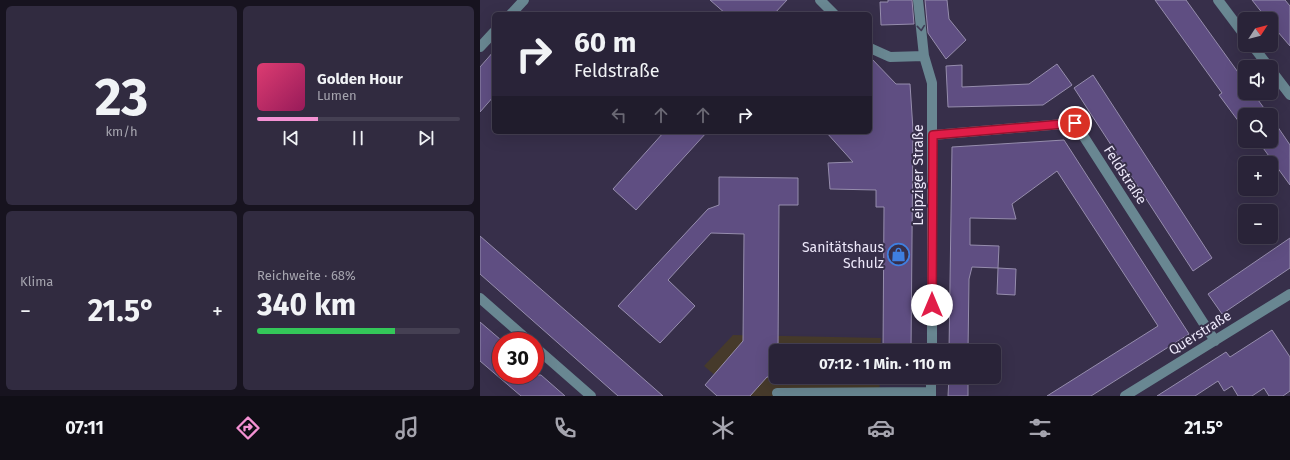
<!DOCTYPE html>
<html lang="de">
<head>
<meta charset="utf-8">
<style>
	body { margin:0; font-family:"Fira Sans",sans-serif; background:#312b40; color:#f1f3f6; height:100vh; display:flex; flex-direction:column; font-size:15px; white-space:nowrap }
	* { box-sizing:border-box; margin:0 }
	p { font-size:13px; color:#a5a4ae }
	.icon { flex:none; width:22px; height:22px; fill:none; stroke:currentColor; stroke-width:2; stroke-linecap:round; stroke-linejoin:round }
	.map { position:relative; flex:1; overflow:hidden }
	.panel { display:flex; flex-direction:column; gap:6px; padding:6px; background:#17131f; width:480px }
	.panel>* { flex:none }
	.top-card { position:absolute; left:12px; top:12px; width:380px; height:122px; border-radius:6px; box-shadow:0 4px 16px #0002,0 0 0 1px #454053; background:#292338; color:#f1f3f6; overflow:hidden }
	.needle { width:26px; rotate:54deg }
	.buttons { position:absolute; left:758px; top:12px; display:grid; gap:8px }
	.buttons a { display:grid; place-items:center; width:40px; height:40px; border-radius:6px; background:#292338; box-shadow:0 4px 16px #0002,0 0 0 1px #454053; font-size:20px }
	.speed { position:absolute; left:12px; top:332px; display:flex; gap:8px; font-size:20px; font-weight:700; text-align:center }
	.speed>* { display:grid; place-content:center; width:52px; height:52px; border-radius:50%; background:#292338; box-shadow:0 4px 16px #0002,0 0 0 1px #454053; line-height:1 }
	.speed .limit { border:6px solid #d22; background:#fff; color:#111 }
	.pin { position:absolute; display:grid; place-items:center; width:34px; height:34px; color:#fff; margin:-17px; border:2px solid #fff; border-radius:50%; box-shadow:0 1px 4px #0007 }
	.me { position:absolute; width:44px; margin:-22px; rotate:0deg; stroke-linejoin:round; filter:drop-shadow(0 0 3px #0008) }
	.turn { display:flex; align-items:center; gap:14px; height:84px; padding:0 16px; font-size:18px }
	.turn .icon { width:52px; height:52px; stroke-width:2.5 }
	.turn b { display:block; font-size:28px; line-height:34px }
	.lanes { display:flex; align-items:center; height:38px; padding:0 16px; background:#0003; justify-content:center; gap:20px; direction:ltr }
	.lanes .off { opacity:.35 }
	.big { font-size:30px; font-weight:700; line-height:1.1 }
	.panel .card { flex:1; display:flex; flex-direction:column; justify-content:center; gap:6px; min-width:0; padding:0 14px; border-radius:6px; background:#312b40 }
	.panel .dial { align-items:center; gap:0 }
	.dial b { font-size:52px; line-height:1 }
	.song { display:flex; align-items:center; gap:12px }
	.cover { width:48px; height:48px; border-radius:6px; background:linear-gradient(135deg,hsl(340 70% 55%),hsl(330 70% 35%)) }
	.played { height:4px; border-radius:2px; background:linear-gradient(90deg,#f491d3 30%,#454053 30%) }
	.keys { display:flex; justify-content:space-around; direction:ltr }
	.heat { display:flex; justify-content:space-between; align-items:center; font-size:22px; direction:ltr }
	.charge { height:6px; border-radius:3px; background:linear-gradient(90deg,#34c759 68%,#454053 0) }
	.panel .tiles { flex:1; display:grid; gap:6px; grid-template-columns:repeat(2,1fr) }
	.trip { position:absolute; left:289px; top:344px; width:232px; height:40px; border-radius:6px; background:#292338; box-shadow:0 4px 16px #0002,0 0 0 1px #454053; font-weight:700; line-height:40px; text-align:center }
	.menu { display:flex; height:64px; justify-content:space-around; align-items:center; background:#100e16; color:#a5a4ae }
	.menu .icon { width:28px; height:28px }
	.menu .active { color:#f491d3 }
	.menu b { font-size:18px; color:#f1f3f6 }
	main { display:flex; flex:1; min-height:0 }
	.map>svg:first-child { display:block }
	.commercial { fill:#463a2b }
	.building { fill:#5f4e82; stroke:#968dad }
	.lines { fill:none; stroke-linecap:round; stroke-linejoin:round }
	.minor { stroke:#698792; stroke-width:10 }
	.oneway { stroke:#3e3c55 }
	.route-casing { stroke:#92132f; stroke-width:10 }
	.route { stroke:#e11d48; stroke-width:7 }
	.labels { text-anchor:middle; dominant-baseline:central; stroke-width:4; stroke-linejoin:round; paint-order:stroke }
	.street-label { font-size:14px; fill:#ece7f9; stroke:#372f4a }
	.poi-label { font-size:14px; fill:#ece7f9; stroke:#372f4a; text-anchor:end }
</style>
</head>
<body>
<main>
<section class="panel">
<div class="tiles">
<div class="card dial"><b>23</b><p>km/h</p></div>
<div class="card">
<div class="song"><i class="cover"></i><div><b>Golden Hour</b><p>Lumen</p></div></div>
<div class="played"></div>
<div class="keys"><svg class="icon" aria-label="previous" viewBox="0 0 24 24"><path d="M18 5L8 12l10 7zM5 5v14"/></svg><svg class="icon" aria-label="pause" viewBox="0 0 24 24"><path d="M8 5v14M16 5v14"/></svg><svg class="icon" aria-label="next" viewBox="0 0 24 24"><path d="M6 5l10 7-10 7zM19 5v14"/></svg></div>
</div>
<div class="card"><p>Klima</p>
<div class="heat"><a>−</a><b class="big">21.5°</b><a>+</a></div>
</div>
<div class="card"><p>Reichweite · 68%</p><b class="big">340 km</b><div class="charge"></div></div>
</div>
</section>
<div class="map">
<svg width="810" height="396" viewBox="0 0 810 396">
	<rect width="100%" height="100%" fill="#372f4a"/>
	<!-- commercial -->
	<path class="commercial" d="M 253,335 L 401,338 L 400,351 L 296,351 L 296,377 L 400,377 L 399,396 L 260,396 L 224,366 Z"/>
	<!-- building -->
	<path class="building" d="M 230,0 L 307,0 L 294,14 L 246,14 Z
		M 408,0 L 432,0 L 434,24 L 401,25 L 400,2 L 408,2 Z
		M 445,0 L 467,0 L 469,19 L 486,40 L 466,59 L 448,33 Z
		M 675,0 L 706,0 L 765,82 L 765,93 L 773,93 L 789,115 L 765,115 L 765,130 L 739,95 L 742,93 Z
		M 772,0 L 805,0 L 810,6 L 810,46 L 791,24 L 791,19 L 787,19 Z
		M 14,51 L 14,96 L 0,112 L 0,67 Z
		M 390,57 L 416,84 L 430,84 L 433,130 L 431,351 L 403,351 L 404,207 L 396,207 L 396,190 L 350,189 L 348,163 L 373,162 L 346,132 L 390,132 Z
		M 577,64 L 592,85 L 563,105 L 468,107 L 466,66 L 482,65 L 482,87 L 549,84 Z
		M 613,75 L 732,258 L 713,271 L 594,88 Z
		M 791,117 L 810,145 L 810,185 L 778,141 L 791,141 Z
		M 184,132 L 227,132 L 156,210 L 133,189 Z
		M 584,140 L 709,334 L 611,396 L 567,396 L 678,326 L 577,171 L 532,204 L 536,219 L 490,218 L 490,245 L 519,246 L 518,268 L 492,267 L 489,279 L 488,351 L 469,351 L 472,147 Z
		M 239,177 L 318,178 L 318,205 L 299,205 L 298,351 L 296,351 L 296,377 L 287,377 L 270,396 L 237,396 L 225,385 L 263,341 L 264,234 L 231,233 L 188,280 L 215,306 L 180,343 L 138,306 L 228,209 L 239,205 Z
		M 0,236 L 117,338 L 183,396 L 138,396 L 0,274 Z
		M 810,238 L 810,268 L 742,314 L 728,294 Z
		M 518,268 L 536,269 L 535,295 L 517,294 Z
		M 0,322 L 21,340 L 21,375 L 61,375 L 85,396 L 41,396 L 0,361 Z
		M 792,330 L 810,357 L 810,391 L 803,396 L 789,396 L 784,388 L 772,396 L 758,396 L 752,386 L 744,391 L 738,381 L 715,396 L 677,396 L 746,352 L 750,357 Z
		M 469,377 L 488,377 L 488,396 L 468,396 Z"/>
	<g class="lines">
		<!-- minor -->
		<path class="minor" d="M 340,0 L 354,14
			M 438,0 L 444,56 L 452,83 L 452,351
			M 738,0 L 765,36
			M 31,14 L 44,0
			M 772,45 L 789,67
			M 0,47 L 14,32
			M 390,48 L 410,57 L 444,56
			M 791,70 L 810,95
			M 453,135 L 595,123 L 735,341
			M 0,298 L 49,341
			M 55,347 L 111,396
			M 297,393 L 451,392
			M 451,396 L 451,377
			M 645,396 L 810,294"/>
	</g>
	<!-- one-way arrows -->
	<defs><path id="oneway-chevron" d="M-2-3.5L2.5 0L-2 3.5" fill="none" stroke-width="1.6" stroke-linecap="round" stroke-linejoin="round"/></defs>
	<use class="oneway" href="#oneway-chevron" transform="translate(441 28) rotate(84)"/>
	<g class="lines">
		<defs>
			<path id="route" d="M 452,305 L 453,135 L 595,123"/>
		</defs>
		<!-- route casing -->
		<use href="#route" class="route-casing"/>
		<!-- route -->
		<use href="#route" class="route"/>
	</g>
	<!-- icons -->
	<defs>
		<symbol id="shop-ring" viewBox="-11 -11 22 22"><circle r="9.5" fill="#372f4a" stroke="#3f7fe0" stroke-width="1.5"/><path d="M-5-2.5h2.3a2.7 3.5 0 0 1 5.4 0H5L5.5 6h-11ZM-1.5-2.5h3a1.5 2.3 0 0 0-3 0Z" fill="#3f7fe0"/></symbol>
	</defs>
	<g fill-rule="evenodd">
		<use href="#shop-ring" x="406" y="242" width="25" height="25"/>
	</g>
	<g class="labels">
		<!-- street labels -->
		<g class="street-label">
			<text transform="translate(438 175) rotate(-90)">Leipziger Straße</text>
			<text transform="translate(645 175) rotate(57)">Feldstraße</text>
			<text transform="translate(720 333) rotate(-32)">Querstraße</text>
		</g>
		<!-- poi labels -->
		<g class="poi-label">
			<text x="404" y="247">Sanitätshaus<tspan x="404" dy="16">Schulz</tspan></text>
		</g>
	</g>
</svg>
<div class="buttons">
<a><svg class="needle" viewBox="-14 -14 28 28"><path d="M0-13l5 13h-10z" fill="#e53935"/><path d="M0 13l5-13h-10z" fill="#a5a4ae"/></svg></a>
<a><svg class="icon" aria-label="sound" viewBox="0 0 24 24"><path d="M4 9h4l5-4v14l-5-4H4zM17 9q2 3 0 6"/></svg></a>
<a><svg class="icon" aria-label="search" viewBox="0 0 24 24"><circle cx="10" cy="10" r="6"/><path d="M15 15l6 6"/></svg></a>
<a>+</a>
<a>−</a>
</div>
<div class="speed"><div class="limit">30</div></div>
<div class="pin" style="left:595px;top:123px;background:#d93025"><svg class="icon" aria-label="arrive" viewBox="0 0 24 24"><path d="M6 21V4h12l-3 4 3 4H6"/></svg></div>
<svg class="me" style="left:452px;top:305px" viewBox="-20 -20 40 40"><circle r="19" fill="#fff"/><path d="M0-13L10 11 0 6-10 11z" fill="#e11d48"/></svg>
<div class="trip">07:12 · 1 Min. · 110 m</div>
<div class="top-card">
<div class="turn"><svg class="icon" aria-label="right" viewBox="0 0 24 24"><path d="M7 20v-9h11M14 6l5 5-5 5"/></svg><div><b>60 m</b>Feldstraße</div></div>
<div class="lanes"><svg class="icon off" aria-label="left" viewBox="0 0 24 24"><path d="M17 20v-9H6M10 6l-5 5 5 5"/></svg><svg class="icon off" aria-label="ahead" viewBox="0 0 24 24"><path d="M12 20V5M6 11l6-6 6 6"/></svg><svg class="icon off" aria-label="ahead" viewBox="0 0 24 24"><path d="M12 20V5M6 11l6-6 6 6"/></svg><svg class="icon" aria-label="right" viewBox="0 0 24 24"><path d="M7 20v-9h11M14 6l5 5-5 5"/></svg></div>
</div>
</div>
</main>
<nav class="menu">
<b>07:11</b>
<svg class="icon active" aria-label="directions" viewBox="0 0 24 24"><path d="M12 3l9 9-9 9-9-9zM9 14v-3h6M13 9l2 2-2 2"/></svg>
<svg class="icon" aria-label="music" viewBox="0 0 24 24"><path d="M9 18V5l10-2v13"/><circle cx="6" cy="18" r="3"/><circle cx="16" cy="16" r="3"/></svg>
<svg class="icon" aria-label="phone" viewBox="0 0 24 24"><path d="M5 4h4l2 5-3 2q2 4 5 5l2-3 5 2v4C11 20 4 13 5 4z"/></svg>
<svg class="icon" aria-label="climate" viewBox="0 0 24 24"><path d="M12 3v18M4 7l16 10M4 17L20 7"/></svg>
<svg class="icon" aria-label="car" viewBox="0 0 24 24"><path d="M5 17H2v-5l4-1 3-4h7l3 4 3 1v5h-3M9 17h6M6 11h13"/><circle cx="7" cy="17" r="2"/><circle cx="17" cy="17" r="2"/></svg>
<svg class="icon" aria-label="filters" viewBox="0 0 24 24"><path d="M4 7h16M4 17h16"/><circle cx="9" cy="7" r="2"/><circle cx="15" cy="17" r="2"/></svg>
<b>21.5°</b>
</nav>
</body>
</html>
